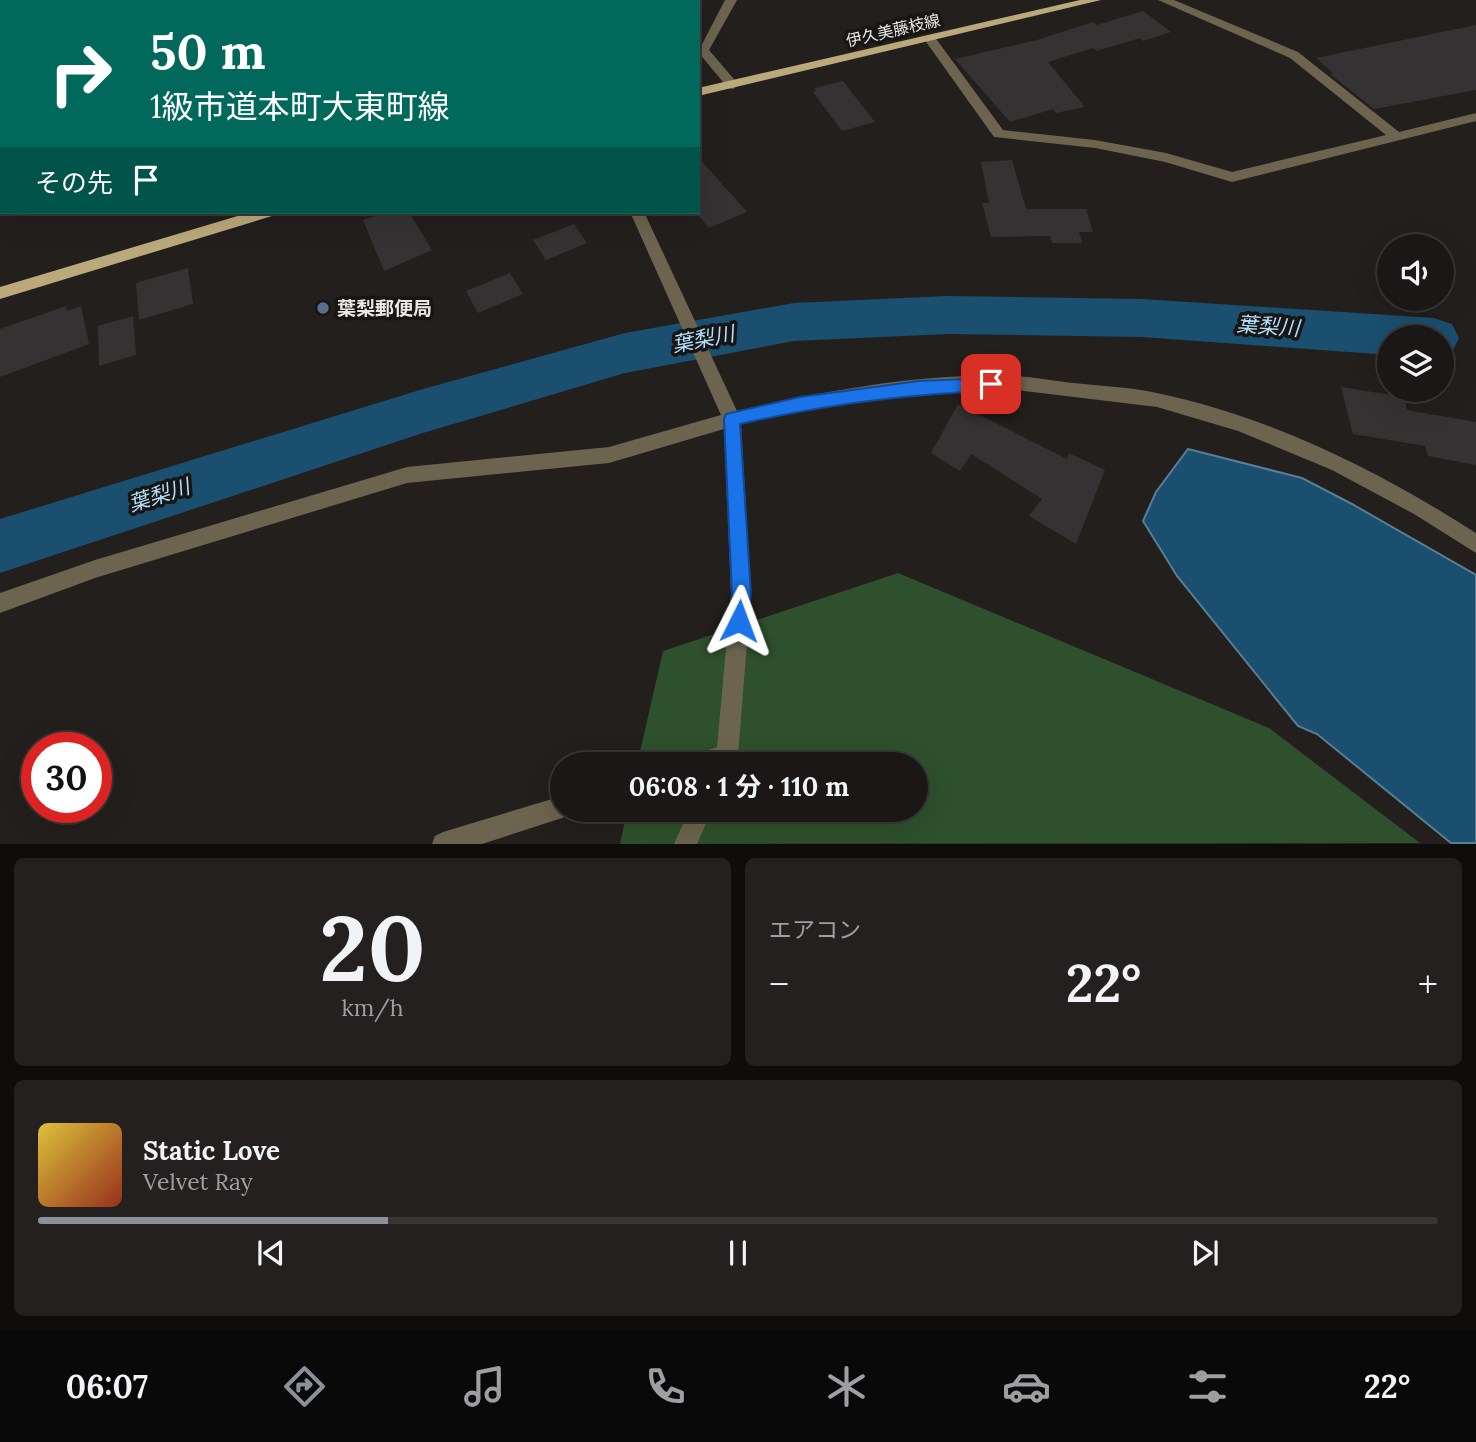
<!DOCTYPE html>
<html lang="ja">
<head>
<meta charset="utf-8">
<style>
	body { margin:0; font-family:Lora,"Noto Sans JP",serif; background:#23201f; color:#f1f3f6; height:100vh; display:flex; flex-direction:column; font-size:26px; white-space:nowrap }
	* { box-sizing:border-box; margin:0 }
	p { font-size:23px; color:#9f9fa1 }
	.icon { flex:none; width:38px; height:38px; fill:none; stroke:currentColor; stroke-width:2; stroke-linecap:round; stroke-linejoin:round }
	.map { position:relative; height:844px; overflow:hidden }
	.sheet { display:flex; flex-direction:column; gap:14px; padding:14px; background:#0e0d0c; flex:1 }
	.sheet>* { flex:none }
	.banner { position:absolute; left:0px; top:0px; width:700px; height:214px; box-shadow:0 7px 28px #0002,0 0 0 2px #383635; background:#00695c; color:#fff; overflow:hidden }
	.tools { position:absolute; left:1377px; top:234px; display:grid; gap:14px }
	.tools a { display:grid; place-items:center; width:77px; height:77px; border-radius:50%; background:#1a1716; box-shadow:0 7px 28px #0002,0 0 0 2px #383635; font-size:35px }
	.speed { position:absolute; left:21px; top:732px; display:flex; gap:14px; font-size:35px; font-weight:700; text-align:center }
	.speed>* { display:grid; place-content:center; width:91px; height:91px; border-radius:50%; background:#1a1716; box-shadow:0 7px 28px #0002,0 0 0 2px #383635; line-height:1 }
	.speed .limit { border:10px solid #d22; background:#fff; color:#111 }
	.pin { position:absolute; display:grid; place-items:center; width:60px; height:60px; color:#fff; margin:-30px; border-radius:14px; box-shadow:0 4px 10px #0006 }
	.me { position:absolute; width:77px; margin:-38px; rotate:3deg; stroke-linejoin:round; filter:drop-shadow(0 0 5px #0008) }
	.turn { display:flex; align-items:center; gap:24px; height:147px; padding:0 35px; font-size:32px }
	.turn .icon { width:91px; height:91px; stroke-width:2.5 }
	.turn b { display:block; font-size:49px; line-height:60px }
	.then { display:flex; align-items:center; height:66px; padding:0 35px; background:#0003; gap:14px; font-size:26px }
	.big { font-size:52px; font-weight:700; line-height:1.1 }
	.sheet .tile { flex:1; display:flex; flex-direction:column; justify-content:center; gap:10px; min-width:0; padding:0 24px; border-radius:10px; background:#23201f }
	.sheet .dial { align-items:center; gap:0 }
	.dial b { font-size:91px; line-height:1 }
	.song { display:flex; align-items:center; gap:21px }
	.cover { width:84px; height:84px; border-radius:10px; background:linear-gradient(135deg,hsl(50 70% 55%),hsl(10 70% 35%)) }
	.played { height:7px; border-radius:4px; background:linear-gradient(90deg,#8c9099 25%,#383635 25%) }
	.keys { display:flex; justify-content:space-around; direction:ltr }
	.heat { display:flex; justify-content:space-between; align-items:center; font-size:38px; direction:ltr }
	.sheet .tiles { flex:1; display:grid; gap:14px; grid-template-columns:1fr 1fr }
	.tile:last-child { grid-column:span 2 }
	.trip { position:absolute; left:550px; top:752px; width:378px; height:70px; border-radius:35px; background:#1a1716; box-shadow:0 7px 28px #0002,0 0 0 2px #383635; font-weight:700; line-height:70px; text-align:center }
	.menu { display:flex; height:112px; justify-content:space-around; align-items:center; background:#0a0909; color:#9f9fa1 }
	.menu .icon { width:49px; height:49px }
	.menu .selected { color:#8c9099 }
	.menu b { font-size:32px; color:#f1f3f6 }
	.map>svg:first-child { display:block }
	.green { fill:#2e502c }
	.water { fill:#1b4f6f; stroke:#597d93; stroke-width:2 }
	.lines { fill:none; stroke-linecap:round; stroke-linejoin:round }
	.river { fill:#1b4f6f; fill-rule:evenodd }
	.building { fill:#353233 }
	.minor { fill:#6c644e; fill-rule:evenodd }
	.major { fill:#bba97b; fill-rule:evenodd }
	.route { fill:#1a73e8; stroke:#114b97; stroke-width:2 }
	.service-dot { fill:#5c6f8a; stroke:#181614; stroke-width:2.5 }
	.labels { text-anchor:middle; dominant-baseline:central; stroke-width:7; stroke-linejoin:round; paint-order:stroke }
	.far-street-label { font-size:16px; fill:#eae8e7; stroke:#181614 }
	.poi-label { font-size:19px; font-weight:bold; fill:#eae8e7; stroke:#181614; text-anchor:start }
	.water-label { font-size:21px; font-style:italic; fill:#b1defd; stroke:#181614 }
</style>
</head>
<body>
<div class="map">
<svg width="1476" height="844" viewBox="0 0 1476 844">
	<rect width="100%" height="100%" fill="#221f1d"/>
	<!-- green -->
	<path class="green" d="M 898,573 L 1269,728 L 1420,843 L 620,844 L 627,810 L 915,810 L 915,765 L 637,765 L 663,651 Z"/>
	<!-- water -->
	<path class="water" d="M 1188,449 L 1302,478 L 1352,504 L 1476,575 L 1476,843 L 1451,843 L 1317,734 L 1298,726 L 1177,576 L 1143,521 L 1156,492 Z"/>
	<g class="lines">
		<!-- river -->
		<path class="river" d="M 947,296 L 1142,299 L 1434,318 L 1452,324 L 1459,338 L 1452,352 L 1442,355 L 1442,338 L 1390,338 L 1390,355 L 1142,337 L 947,334 L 794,341 L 625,373 L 423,433 L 0,573 L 0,519 L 423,389 L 625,333 L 794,303 Z"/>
	</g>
	<!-- building -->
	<path class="building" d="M 1143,11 L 1171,32 L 1143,41 L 1140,38 L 1096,51 L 1093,48 L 1048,62 L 1085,107 L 1056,113 L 1053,109 L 1010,122 L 955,59 L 1037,40 L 1093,22 L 1097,25 Z
		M 1476,25 L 1476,90 L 1374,109 L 1330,74 L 1333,73 L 1316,58 Z
		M 843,81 L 875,122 L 842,131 L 813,92 L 816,91 L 814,88 Z
		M 698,157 L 747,212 L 709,228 L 698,215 Z
		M 1012,160 L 1026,209 L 1086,209 L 1093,232 L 1079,232 L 1082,243 L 1052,243 L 1050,236 L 991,237 L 982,203 L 989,203 L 981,162 Z
		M 386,212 L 409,212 L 432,250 L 384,271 L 363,220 Z
		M 574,224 L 587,243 L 546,260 L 533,240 Z
		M 188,268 L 193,304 L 139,320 L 136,283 Z
		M 510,273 L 523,294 L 478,313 L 466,291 Z
		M 66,306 L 67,311 L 81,306 L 89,344 L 0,377 L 0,329 Z
		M 133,316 L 136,355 L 99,366 L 98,326 Z
		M 1341,387 L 1404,397 L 1407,410 L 1476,422 L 1476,465 L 1428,456 L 1425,446 L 1353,434 Z
		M 958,404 L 1067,459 L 1069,453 L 1105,470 L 1076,544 L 1029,516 L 1042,499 L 971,454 L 960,471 L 931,453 Z"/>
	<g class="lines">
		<!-- minor -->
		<path class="minor" d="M 111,0 L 124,0 L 109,2 Z
			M 344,0 L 356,0 L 356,2 L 344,2 Z
			M 593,0 L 606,0 L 591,2 Z
			M 725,0 L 737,0 L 709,50 L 739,85 L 733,89 L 728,88 L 698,52 Z
			M 1158,0 L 1174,0 L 1298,52 L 1399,132 L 1476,113 L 1476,121 L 1232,182 L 1165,162 L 1095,148 L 994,137 L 924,39 L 934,36 L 1003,130 L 1095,140 L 1166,153 L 1232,172 L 1386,135 L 1290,58 Z
			M 0,43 L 2,43 L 2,51 L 0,51 Z
			M 630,212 L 644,212 L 737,411 C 827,391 923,372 1015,376 C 1034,377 1054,381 1073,383 C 1101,386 1130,387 1157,393 C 1269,416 1381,472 1476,533 L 1476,553 L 1414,514 L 1332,470 L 1238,431 L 1157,407 L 1015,390 L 919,394 L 800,411 L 741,424 L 751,594 L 738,755 L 734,765 L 686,765 L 689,757 L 717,747 L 731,594 L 724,429 L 609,463 L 407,483 L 95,578 L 0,613 L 0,593 L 95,560 L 407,467 L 609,447 L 721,415 Z
			M 562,796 L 562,810 L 572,810 L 570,815 L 562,818 L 482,844 L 432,844 L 435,836 L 443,832 Z
			M 689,810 L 712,810 L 697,844 L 674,844 Z"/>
		<!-- major -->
		<path class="major" d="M 1080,0 L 1101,0 L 698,96 L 698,88 Z
			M 251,212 L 274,212 L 272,216 L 0,299 L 0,287 Z"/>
	</g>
	<!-- route -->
	<path class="route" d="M 991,378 L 999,384 L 991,391 C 906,394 823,405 740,424 L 751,594 L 746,627 L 739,630 L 732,627 L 730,621 L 732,594 L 724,419 L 726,414 L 800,397 L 919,381 Z"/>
	<!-- markers -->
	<circle class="service-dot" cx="323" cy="308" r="7"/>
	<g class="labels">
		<!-- far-street labels -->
		<g class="far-street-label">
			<text transform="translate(893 30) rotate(-13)">伊久美藤枝線</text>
		</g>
		<!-- poi labels -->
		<g class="poi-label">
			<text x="337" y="308">葉梨郵便局</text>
		</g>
		<!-- water labels -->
		<g class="water-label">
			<text transform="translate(1268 326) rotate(4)">葉梨川</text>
			<text transform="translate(703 339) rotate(-11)">葉梨川</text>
			<text transform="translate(159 495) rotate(-18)">葉梨川</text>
		</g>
	</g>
</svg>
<div class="tools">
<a><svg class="icon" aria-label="sound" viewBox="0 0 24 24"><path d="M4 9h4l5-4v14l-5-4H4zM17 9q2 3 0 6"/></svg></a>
<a><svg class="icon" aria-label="layers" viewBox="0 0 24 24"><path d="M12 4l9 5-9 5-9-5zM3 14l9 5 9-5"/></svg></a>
</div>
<div class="speed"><div class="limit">30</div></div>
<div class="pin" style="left:991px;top:384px;background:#d93025"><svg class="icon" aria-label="arrive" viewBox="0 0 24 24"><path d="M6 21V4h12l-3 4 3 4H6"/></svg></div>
<svg class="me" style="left:739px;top:621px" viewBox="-20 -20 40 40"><path d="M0-17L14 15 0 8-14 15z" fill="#1a73e8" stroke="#fff" stroke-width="4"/></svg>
<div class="trip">06:08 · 1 分 · 110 m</div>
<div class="banner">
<div class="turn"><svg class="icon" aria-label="right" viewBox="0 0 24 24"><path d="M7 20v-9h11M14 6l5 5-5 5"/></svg><div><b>50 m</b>1級市道本町大東町線</div></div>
<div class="then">その先<svg class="icon" aria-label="arrive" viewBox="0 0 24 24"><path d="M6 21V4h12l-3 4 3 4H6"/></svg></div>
</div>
</div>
<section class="sheet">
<div class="tiles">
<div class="tile dial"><b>20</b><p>km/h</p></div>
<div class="tile"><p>エアコン</p>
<div class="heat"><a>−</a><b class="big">22°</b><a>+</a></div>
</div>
<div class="tile">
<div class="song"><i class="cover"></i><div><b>Static Love</b><p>Velvet Ray</p></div></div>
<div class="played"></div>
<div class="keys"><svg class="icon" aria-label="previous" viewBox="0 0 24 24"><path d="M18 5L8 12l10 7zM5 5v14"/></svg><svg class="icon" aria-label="pause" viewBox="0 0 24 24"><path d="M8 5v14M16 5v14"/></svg><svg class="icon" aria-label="next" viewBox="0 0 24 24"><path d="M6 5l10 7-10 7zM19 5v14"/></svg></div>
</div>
</div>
</section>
<nav class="menu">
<b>06:07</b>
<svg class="icon selected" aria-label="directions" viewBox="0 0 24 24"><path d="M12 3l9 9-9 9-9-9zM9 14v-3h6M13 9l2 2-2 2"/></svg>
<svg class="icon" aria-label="music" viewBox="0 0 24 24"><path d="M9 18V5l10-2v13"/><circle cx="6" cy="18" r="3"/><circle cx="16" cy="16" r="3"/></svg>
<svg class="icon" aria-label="phone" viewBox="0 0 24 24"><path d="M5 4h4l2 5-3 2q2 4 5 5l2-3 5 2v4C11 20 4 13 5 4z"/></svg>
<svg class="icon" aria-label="climate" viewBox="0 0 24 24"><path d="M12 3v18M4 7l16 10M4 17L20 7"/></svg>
<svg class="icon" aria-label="car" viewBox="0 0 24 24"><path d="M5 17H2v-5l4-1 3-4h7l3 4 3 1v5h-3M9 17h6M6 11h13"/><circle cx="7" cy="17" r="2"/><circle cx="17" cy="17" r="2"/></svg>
<svg class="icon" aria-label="filters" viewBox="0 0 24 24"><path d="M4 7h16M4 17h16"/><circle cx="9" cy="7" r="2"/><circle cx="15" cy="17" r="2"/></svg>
<b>22°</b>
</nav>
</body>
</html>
